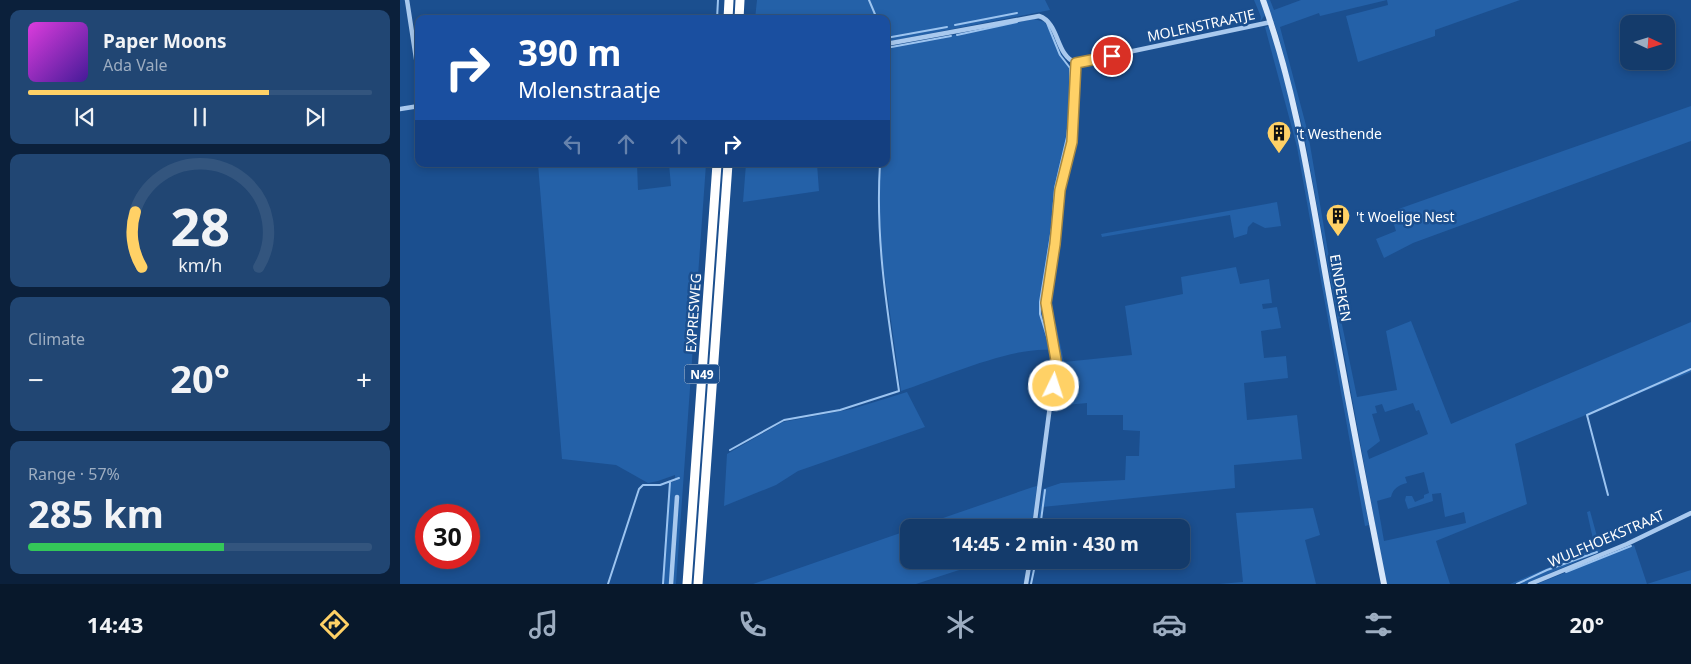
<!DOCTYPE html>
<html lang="en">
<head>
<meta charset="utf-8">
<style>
	body { margin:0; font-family:"Noto Sans",sans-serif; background:#214673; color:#f1f3f6; height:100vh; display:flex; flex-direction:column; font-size:19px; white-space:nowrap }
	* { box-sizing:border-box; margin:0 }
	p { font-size:16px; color:#9dadc1 }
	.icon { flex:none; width:28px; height:28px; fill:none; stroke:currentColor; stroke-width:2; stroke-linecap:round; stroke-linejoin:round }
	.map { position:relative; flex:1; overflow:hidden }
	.sheet { display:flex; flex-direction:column; gap:10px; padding:10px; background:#0b203b; width:400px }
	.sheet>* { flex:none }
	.banner { position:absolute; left:15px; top:15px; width:475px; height:152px; border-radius:10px; box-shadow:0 2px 8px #0003,0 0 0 1px #33557e; background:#1a4fa0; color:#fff; overflow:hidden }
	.needle { width:32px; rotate:94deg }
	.buttons { position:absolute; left:1220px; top:15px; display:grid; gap:10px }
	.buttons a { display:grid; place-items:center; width:55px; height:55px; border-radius:10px; background:#143b6b; box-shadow:0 2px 8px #0003,0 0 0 1px #33557e; font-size:25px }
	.speed { position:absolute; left:15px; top:504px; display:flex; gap:10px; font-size:25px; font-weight:700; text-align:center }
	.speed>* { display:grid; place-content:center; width:65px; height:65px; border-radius:50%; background:#143b6b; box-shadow:0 2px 8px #0003,0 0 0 1px #33557e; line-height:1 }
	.speed .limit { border:8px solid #d22; background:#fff; color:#111 }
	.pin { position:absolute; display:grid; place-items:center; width:42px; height:42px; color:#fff; margin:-21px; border:2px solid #fff; border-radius:50%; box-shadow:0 1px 5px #0007 }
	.me { position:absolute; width:55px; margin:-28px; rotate:4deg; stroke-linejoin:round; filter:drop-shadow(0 0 4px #0008) }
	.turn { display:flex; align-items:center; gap:18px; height:105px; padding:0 20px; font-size:22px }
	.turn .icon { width:65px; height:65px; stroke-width:2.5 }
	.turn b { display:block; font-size:35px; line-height:42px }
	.lanes { display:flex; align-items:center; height:48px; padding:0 20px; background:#0003; justify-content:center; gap:25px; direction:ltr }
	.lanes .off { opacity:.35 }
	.big { font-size:38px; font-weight:700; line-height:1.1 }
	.sheet .widget { flex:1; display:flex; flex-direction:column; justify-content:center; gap:8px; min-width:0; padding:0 18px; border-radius:10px; background:#214673 }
	.sheet .dial { align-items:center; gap:0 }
	.dial svg { height:130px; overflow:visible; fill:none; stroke:#33557e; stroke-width:7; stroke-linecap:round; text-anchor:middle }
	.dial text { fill:#f1f3f6; stroke:none }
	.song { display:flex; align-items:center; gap:15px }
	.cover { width:60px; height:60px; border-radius:8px; background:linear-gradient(135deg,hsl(300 70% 55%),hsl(260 70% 35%)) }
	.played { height:5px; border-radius:2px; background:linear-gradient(90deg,#ffd166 70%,#33557e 70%) }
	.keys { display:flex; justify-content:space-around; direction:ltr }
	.heat { display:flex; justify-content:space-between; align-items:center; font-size:28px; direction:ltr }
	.charge { height:8px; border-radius:4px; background:linear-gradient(90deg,#34c759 57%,#33557e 0) }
	.trip { position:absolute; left:500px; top:519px; width:290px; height:50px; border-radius:10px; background:#143b6b; box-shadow:0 2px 8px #0003,0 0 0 1px #33557e; font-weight:700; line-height:50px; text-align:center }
	.menu { display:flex; height:80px; justify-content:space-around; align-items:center; background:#08182b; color:#9dadc1 }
	.menu .icon { width:35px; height:35px }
	.menu .selected { color:#ffd166 }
	.menu b { font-size:22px; color:#f1f3f6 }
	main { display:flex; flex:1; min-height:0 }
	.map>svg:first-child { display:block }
	.green { fill:#2461a8; fill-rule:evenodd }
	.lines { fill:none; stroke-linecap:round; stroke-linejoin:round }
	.stream { stroke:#9cc4f0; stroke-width:2 }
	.street { stroke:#a9c9ee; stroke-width:4.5 }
	.secondary { stroke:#d6e6fa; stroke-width:6 }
	.highway { stroke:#fff; stroke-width:9 }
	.route-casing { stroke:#a68842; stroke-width:12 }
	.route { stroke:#ffd166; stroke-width:9 }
	.labels { text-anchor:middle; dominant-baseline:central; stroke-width:5; stroke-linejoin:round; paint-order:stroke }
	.shield { fill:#1b4f8f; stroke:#bbcadd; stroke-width:1 }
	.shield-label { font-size:12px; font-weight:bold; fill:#fff }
	.street-label { font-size:14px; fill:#fff; stroke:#1b4f8f }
	.poi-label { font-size:14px; fill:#fff; stroke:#1b4f8f; text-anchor:start }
</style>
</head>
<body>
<main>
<section class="sheet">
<div class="widget">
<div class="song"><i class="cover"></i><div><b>Paper Moons</b><p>Ada Vale</p></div></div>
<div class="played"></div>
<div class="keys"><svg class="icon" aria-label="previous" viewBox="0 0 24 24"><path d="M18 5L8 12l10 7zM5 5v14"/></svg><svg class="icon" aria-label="pause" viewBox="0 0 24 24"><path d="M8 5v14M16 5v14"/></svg><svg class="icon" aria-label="next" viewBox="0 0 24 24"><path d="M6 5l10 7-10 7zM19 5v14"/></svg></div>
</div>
<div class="widget dial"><svg viewBox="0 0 100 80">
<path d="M14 69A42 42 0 1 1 86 69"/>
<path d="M14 69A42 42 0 0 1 10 35" stroke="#ffd166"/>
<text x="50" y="56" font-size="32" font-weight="700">28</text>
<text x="50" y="72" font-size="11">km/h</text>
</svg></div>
<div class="widget"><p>Climate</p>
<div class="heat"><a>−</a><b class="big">20°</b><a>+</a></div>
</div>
<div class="widget"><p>Range · 57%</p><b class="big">285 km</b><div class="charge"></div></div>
</section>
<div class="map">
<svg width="1291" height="584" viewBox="0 0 1291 584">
	<rect width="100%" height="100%" fill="#1b4f8f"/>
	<!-- green -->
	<path class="green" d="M 357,0 L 645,0 L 650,10 L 486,42 L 486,19 L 355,19 Z
		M 854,0 L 860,0 L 865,15 L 860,22 L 861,17 Z
		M 865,0 L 870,0 L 874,10 L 901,0 L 1120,0 L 1035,30 L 1035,36 L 958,62 L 946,16 L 988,5 L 987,0 L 920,16 L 919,13 L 880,27 L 908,133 L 933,281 L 957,397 L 997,390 L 986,331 L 1011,321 L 1051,424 L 1291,322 L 1291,372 L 1115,444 L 1127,504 L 1036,541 L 1050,584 L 986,584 L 903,129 L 878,34 ZM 1013,403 L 1016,411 L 1019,410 L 1028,434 L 969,459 L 967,451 L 980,441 L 972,414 L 977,413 L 975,406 L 982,404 L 985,412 ZM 1024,472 L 1029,493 L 1024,495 L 1024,498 L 1015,502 L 1012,496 L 1006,496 L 1005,500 L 1008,509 L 1033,501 L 1032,494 L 1041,493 L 1045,517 L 1064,512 L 1066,523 L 984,541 L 977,501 L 991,497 C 993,488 999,485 1007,483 L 1005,477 Z
		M 634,19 L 645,22 L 658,49 L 674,73 L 671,126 L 656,193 L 652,242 L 642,290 L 643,317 L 651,350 C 613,346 540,378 501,391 L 481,250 L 479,190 L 481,164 L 486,164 L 488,48 Z
		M 870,26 L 894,115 L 969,525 L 965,526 L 897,147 L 865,27 Z
		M 1291,106 L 1291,141 L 1013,243 L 984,258 L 976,239 L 996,231 L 990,212 Z
		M 138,164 L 237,164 L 238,190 L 271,186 L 269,164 L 306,164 L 276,584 L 262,584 L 269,483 L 275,481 L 275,475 L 258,481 L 248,483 L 216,465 L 162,459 Z
		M 346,164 L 417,164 L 419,191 L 343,202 Z
		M 877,202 L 881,226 L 865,228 L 853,222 L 848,227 L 847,234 L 834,238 L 830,215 L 702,237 L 701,234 Z
		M 836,267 L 840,284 L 869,279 L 872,303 L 862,304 L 863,309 L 877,307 L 881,328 L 861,331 L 864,358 L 886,356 L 888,378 L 844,383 L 847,420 L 897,415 L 902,459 L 834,465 L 835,488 L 642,507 L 639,527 L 637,528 L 643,489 L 661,483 L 725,480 L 726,456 L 739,456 L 740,431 L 723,430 L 723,415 L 687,415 L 687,403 L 655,406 L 659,363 L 651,325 L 656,324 L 664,362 L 732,355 L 725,306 L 783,294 L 781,277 Z
		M 507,392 L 525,427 L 398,471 L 376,485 L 324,506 L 327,454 L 383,422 L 452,409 Z
		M 637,486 L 632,527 L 517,527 L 633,487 Z
		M 913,508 L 920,535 L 905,540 L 916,584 L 819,584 L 843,582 L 836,513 Z
		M 1190,511 L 1201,551 L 1125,584 L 1110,584 L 1195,548 L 1187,512 Z
		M 509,530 L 509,560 L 590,560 L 516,584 L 353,584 Z
		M 1234,545 L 1247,584 L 1291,570 L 1291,584 L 1137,584 Z"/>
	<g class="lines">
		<!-- stream -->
		<path class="stream" d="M 469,0 L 477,19
			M 317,19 L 318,0
			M 647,23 L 660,55 L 670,68 L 671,103 L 667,137 L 655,188 L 652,228 L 640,302 L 640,314 L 649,343
			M 555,25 L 617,13
			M 557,35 L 617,22
			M 486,38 L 547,27
			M 486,48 L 551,36
			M 486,67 L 486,73
			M 330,450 L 384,420 L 440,410 L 499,391 C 488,315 475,241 480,164
			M 1208,495 L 1187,415 L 1291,369
			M 640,528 L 645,490
			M 1166,572 L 1231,546
			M 208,584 L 239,489 L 243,485 L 260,485 L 279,478
			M 263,584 L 270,482
			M 631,584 L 636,560
			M 1117,584 L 1147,570 L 1197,552"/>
		<!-- street -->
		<path class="street" d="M 7,0 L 19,78
			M 486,44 L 639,16 C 660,23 655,55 676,63
			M 676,63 L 871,22
			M 0,109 L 19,106
			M 634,528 L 656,360 L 647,317 L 647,285 L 655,244 L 660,190 L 672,142 L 676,63
			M 271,584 L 277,497
			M 626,584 L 630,560
			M 1130,584 L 1227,544 L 1291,513"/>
		<!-- secondary -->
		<path class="secondary" d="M 863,0 C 896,92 910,187 927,283 C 945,384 964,484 984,584"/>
		<!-- highway -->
		<path class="highway" d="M 328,19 L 329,0
			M 339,19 L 340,0
			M 287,584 L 317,164
			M 298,584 L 328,164"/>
	</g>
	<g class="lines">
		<defs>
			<path id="route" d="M 654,386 L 656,360 L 646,303 L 655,244 L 660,190 L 672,142 L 676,63 L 712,56"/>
		</defs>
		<!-- route casing -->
		<use href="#route" class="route-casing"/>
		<!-- route -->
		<use href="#route" class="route"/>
	</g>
	<!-- icons -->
	<defs>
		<symbol id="building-pin" viewBox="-11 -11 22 30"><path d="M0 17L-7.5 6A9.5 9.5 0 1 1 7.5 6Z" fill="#ffd166" stroke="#1b4f8f"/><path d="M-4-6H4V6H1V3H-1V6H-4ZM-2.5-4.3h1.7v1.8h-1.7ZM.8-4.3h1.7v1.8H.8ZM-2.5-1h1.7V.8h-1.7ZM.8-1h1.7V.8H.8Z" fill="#111"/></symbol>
	</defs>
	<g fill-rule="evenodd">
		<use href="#building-pin" x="865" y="119" width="28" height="38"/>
		<use href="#building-pin" x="924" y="202" width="28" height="38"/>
	</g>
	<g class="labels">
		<!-- shield labels -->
		<rect class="shield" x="284.5" y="364.5" width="35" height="19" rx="4"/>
		<g class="shield-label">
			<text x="302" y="374">N49</text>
		</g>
		<!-- street labels -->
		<g class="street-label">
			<text transform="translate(801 25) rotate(-12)">MOLENSTRAATJE</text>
			<text transform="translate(941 288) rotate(80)">EINDEKEN</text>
			<text transform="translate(293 313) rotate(-86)">EXPRESWEG</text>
			<text transform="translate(1206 538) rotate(-23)">WULFHOEKSTRAAT</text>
		</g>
		<!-- poi labels -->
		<g class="poi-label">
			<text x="896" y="133">'t Westhende</text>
			<text x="956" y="216">'t Woelige Nest</text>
		</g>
	</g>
</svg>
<div class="buttons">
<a><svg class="needle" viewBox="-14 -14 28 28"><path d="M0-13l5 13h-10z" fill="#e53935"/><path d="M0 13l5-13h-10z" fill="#9dadc1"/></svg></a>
</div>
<div class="speed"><div class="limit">30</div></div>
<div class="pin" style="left:712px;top:56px;background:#d93025"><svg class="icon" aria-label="arrive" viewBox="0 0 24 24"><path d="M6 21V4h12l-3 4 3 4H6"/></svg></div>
<svg class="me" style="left:654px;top:386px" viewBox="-20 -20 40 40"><circle r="17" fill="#ffd166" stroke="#fff" stroke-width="3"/><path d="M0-11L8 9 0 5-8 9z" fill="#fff"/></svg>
<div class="trip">14:45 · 2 min · 430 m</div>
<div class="banner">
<div class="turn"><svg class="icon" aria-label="right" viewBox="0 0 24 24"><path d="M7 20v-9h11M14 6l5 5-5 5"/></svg><div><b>390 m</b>Molenstraatje</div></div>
<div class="lanes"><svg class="icon off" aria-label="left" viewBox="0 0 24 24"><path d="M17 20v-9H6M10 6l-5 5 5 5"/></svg><svg class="icon off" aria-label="ahead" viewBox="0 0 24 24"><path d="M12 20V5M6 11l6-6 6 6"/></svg><svg class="icon off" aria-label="ahead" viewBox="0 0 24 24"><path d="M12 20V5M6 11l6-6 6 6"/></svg><svg class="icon" aria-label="right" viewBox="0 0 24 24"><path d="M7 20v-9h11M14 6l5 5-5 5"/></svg></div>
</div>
</div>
</main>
<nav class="menu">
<b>14:43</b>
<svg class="icon selected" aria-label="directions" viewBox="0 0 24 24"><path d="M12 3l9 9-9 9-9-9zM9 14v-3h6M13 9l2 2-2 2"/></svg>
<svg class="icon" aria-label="music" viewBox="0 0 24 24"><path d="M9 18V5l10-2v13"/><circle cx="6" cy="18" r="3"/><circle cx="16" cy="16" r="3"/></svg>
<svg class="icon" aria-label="phone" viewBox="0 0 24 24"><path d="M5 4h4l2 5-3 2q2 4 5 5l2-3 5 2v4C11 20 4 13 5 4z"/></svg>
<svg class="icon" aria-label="climate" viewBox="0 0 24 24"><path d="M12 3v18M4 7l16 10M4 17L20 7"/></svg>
<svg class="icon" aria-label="car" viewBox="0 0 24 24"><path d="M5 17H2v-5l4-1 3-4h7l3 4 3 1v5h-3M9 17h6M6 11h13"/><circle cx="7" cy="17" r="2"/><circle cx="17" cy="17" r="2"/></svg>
<svg class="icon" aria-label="filters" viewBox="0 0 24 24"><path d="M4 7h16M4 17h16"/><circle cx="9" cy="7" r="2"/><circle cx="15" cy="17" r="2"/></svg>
<b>20°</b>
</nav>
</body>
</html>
